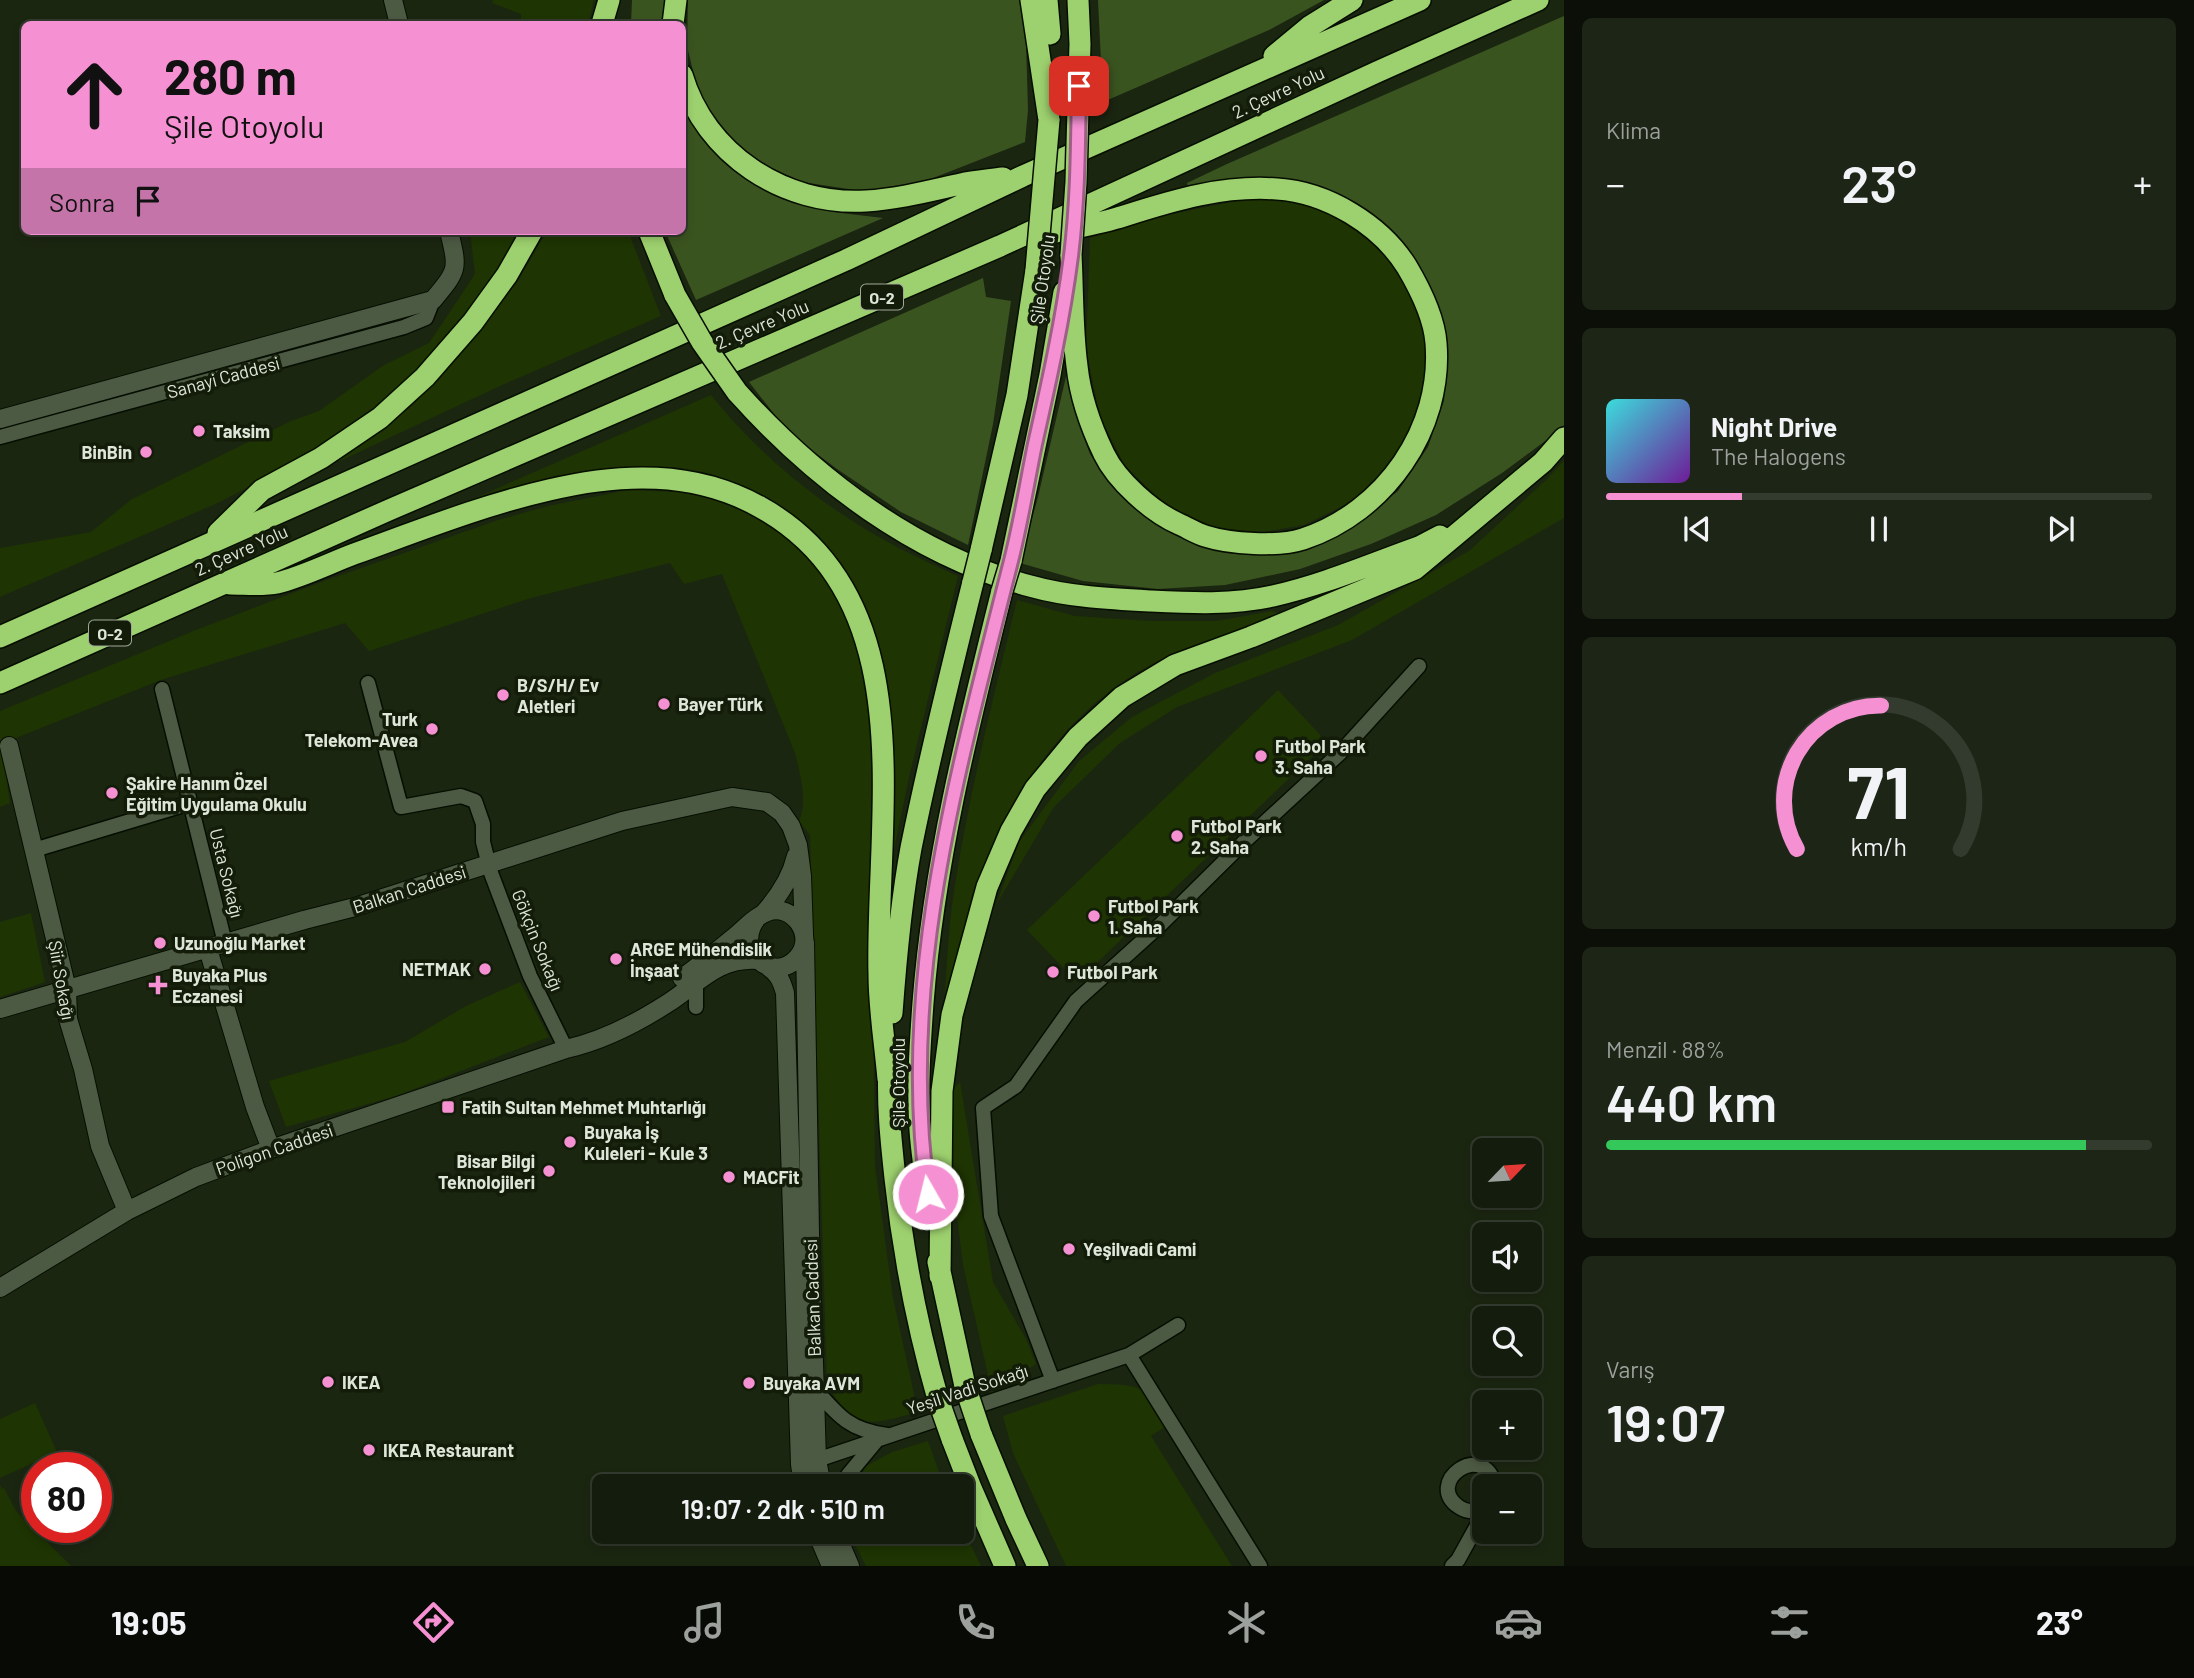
<!DOCTYPE html>
<html lang="tr">
<head>
<meta charset="utf-8">
<style>
	body { margin:0; font-family:Barlow,sans-serif; background:#1d2516; color:#f1f3f6; height:100vh; display:flex; flex-direction:column; font-size:26px; white-space:nowrap }
	* { box-sizing:border-box; margin:0 }
	p { font-size:23px; color:#9da19d }
	.icon { flex:none; width:38px; height:38px; fill:none; stroke:currentColor; stroke-width:2; stroke-linecap:round; stroke-linejoin:round }
	.map { position:relative; flex:1; overflow:hidden }
	.side { display:flex; flex-direction:column; gap:18px; padding:18px; background:#0b0f07; width:630px }
	.side>* { flex:none }
	.hud { position:absolute; left:21px; top:21px; width:665px; height:214px; border-radius:10px; box-shadow:0 4px 10px #0003,0 0 0 2px #333a2e; background:#f591d2; color:#111; overflow:hidden }
	.needle { width:46px; rotate:65deg }
	.fabs { position:absolute; left:1472px; top:1138px; display:grid; gap:14px }
	.fabs a { display:grid; place-items:center; width:70px; height:70px; border-radius:10px; background:#141c0d; box-shadow:0 4px 10px #0003,0 0 0 2px #333a2e; font-size:35px }
	.speed { position:absolute; left:21px; top:1452px; display:flex; gap:14px; font-size:35px; font-weight:700; text-align:center }
	.speed>* { display:grid; place-content:center; width:91px; height:91px; border-radius:50%; background:#141c0d; box-shadow:0 4px 10px #0003,0 0 0 2px #333a2e; line-height:1 }
	.speed .limit { border:10px solid #d22; background:#fff; color:#111 }
	.pin { position:absolute; display:grid; place-items:center; width:60px; height:60px; color:#fff; margin:-30px; border-radius:14px; box-shadow:0 4px 10px #0006 }
	.me { position:absolute; width:77px; margin:-38px; rotate:352deg; stroke-linejoin:round; filter:drop-shadow(0 0 5px #0008) }
	.turn { display:flex; align-items:center; gap:24px; height:147px; padding:0 28px; font-size:32px }
	.turn .icon { width:91px; height:91px; stroke-width:2.5 }
	.turn b { display:block; font-size:49px; line-height:60px }
	.then { display:flex; align-items:center; height:66px; padding:0 28px; background:#0003; gap:14px; font-size:26px }
	.big { font-size:52px; font-weight:600; line-height:1.1 }
	.side .widget { flex:1; display:flex; flex-direction:column; justify-content:center; gap:10px; min-width:0; padding:0 24px; border-radius:10px; background:#1d2516 }
	.side .dial { align-items:center; gap:0 }
	.dial svg { height:182px; overflow:visible; fill:none; stroke:#333a2e; stroke-width:7; stroke-linecap:round; text-anchor:middle }
	.dial text { fill:#f1f3f6; stroke:none }
	.song { display:flex; align-items:center; gap:21px }
	.cover { width:84px; height:84px; border-radius:10px; background:linear-gradient(135deg,hsl(180 70% 55%),hsl(280 70% 35%)) }
	.played { height:7px; border-radius:4px; background:linear-gradient(90deg,#f591d2 25%,#333a2e 25%) }
	.keys { display:flex; justify-content:space-around; direction:ltr }
	.heat { display:flex; justify-content:space-between; align-items:center; font-size:38px; direction:ltr }
	.charge { height:10px; border-radius:5px; background:linear-gradient(90deg,#34c759 88%,#333a2e 0) }
	.trip { position:absolute; left:592px; top:1474px; width:382px; height:70px; border-radius:10px; background:#141c0d; box-shadow:0 4px 10px #0003,0 0 0 2px #333a2e; font-weight:600; line-height:70px; text-align:center }
	.tab-bar { display:flex; height:112px; justify-content:space-around; align-items:center; background:#080b05; color:#9da19d }
	.tab-bar .icon { width:49px; height:49px }
	.tab-bar .current { color:#f591d2 }
	.tab-bar b { font-size:32px; color:#f1f3f6 }
	main { display:flex; flex:1; min-height:0 }
	.map>svg:first-child { display:block }
	.green { fill:#1e3402 }
	.forest { fill:#3a5420 }
	.lines { fill:none; stroke-linecap:round; stroke-linejoin:round }
	.street-casing { stroke:#060e00; stroke-width:17 }
	.secondary-casing { stroke:#060e00; stroke-width:20 }
	.highway-casing { stroke:#060e00; stroke-width:24 }
	.street { stroke:#4d5a43; stroke-width:14 }
	.secondary { stroke:#4d5a43; stroke-width:18 }
	.highway { stroke:#9dd06e; stroke-width:21 }
	.highway-bridge-casing { stroke:#060e00; stroke-width:24; stroke-linecap:butt }
	.highway-bridge { stroke:#9dd06e; stroke-width:21 }
	.route-casing { stroke:#9f5e88; stroke-width:18 }
	.route { stroke:#f591d2; stroke-width:12 }
	.poi-dot { fill:#f591d2; stroke:#121c08; stroke-width:2.5 }
	.labels { text-anchor:middle; dominant-baseline:central; stroke-width:7; stroke-linejoin:round; paint-order:stroke }
	.shield { fill:#121c08; stroke:#a1a99a; stroke-width:2 }
	.shield-label { font-size:16px; font-weight:bold; fill:#dee6d9 }
	.street-label { font-size:18px; fill:#dee6d9; stroke:#121c08 }
	.poi-label { font-size:18px; font-weight:bold; fill:#dee6d9; stroke:#121c08; text-anchor:start }
</style>
</head>
<body>
<main>
<div class="map">
<svg width="1564" height="1566" viewBox="0 0 1564 1566">
	<rect width="100%" height="100%" fill="#1b2611"/>
	<!-- green -->
	<path class="green" d="M 493,0 L 594,0 L 588,24 L 521,24 L 521,14 L 492,3 Z
		M 1256,197 L 1295,201 L 1326,212 L 1359,230 L 1390,257 L 1408,289 L 1425,331 L 1428,385 L 1412,433 L 1388,472 L 1359,498 L 1304,525 L 1263,532 L 1214,528 L 1168,507 L 1125,466 L 1100,417 L 1086,349 L 1090,238 L 1167,215 Z
		M 470,231 L 522,231 L 488,287 L 424,368 L 374,413 L 314,452 L 220,502 L 0,597 L 0,548 L 91,532 L 132,499 L 291,421 L 319,411 L 384,365 L 429,343 L 475,274 Z
		M 547,231 L 628,231 L 661,316 L 500,386 L 340,461 L 336,460 L 337,457 L 412,406 L 482,328 L 518,281 Z
		M 711,395 C 761,458 828,511 899,548 C 918,558 938,567 958,576 L 910,773 L 893,854 L 890,855 L 867,616 L 839,562 L 808,527 L 766,497 L 712,474 L 675,467 L 631,467 L 558,475 L 459,505 Z
		M 1564,460 L 1564,518 L 1352,640 L 1177,707 L 1120,743 L 1054,807 L 996,905 L 1019,842 L 1079,761 L 1132,717 L 1215,673 L 1338,625 L 1469,551 L 1547,479 Z
		M 628,490 L 702,493 L 769,520 L 829,577 L 860,643 L 874,710 L 872,914 L 875,1166 L 893,1298 L 918,1412 C 869,1425 854,1433 827,1383 L 810,835 L 799,821 C 808,801 800,773 795,753 L 722,574 L 684,584 L 670,563 L 531,598 L 369,651 L 345,623 L 161,680 L 1,744 L 10,803 L 0,807 L 0,711 L 196,630 L 324,581 L 498,520 L 548,506 Z
		M 1017,600 L 1075,616 L 1151,621 L 1216,621 L 1272,611 L 1279,613 L 1278,618 C 1238,631 1196,642 1158,661 C 1072,703 1009,793 978,882 C 973,897 971,913 967,928 C 959,961 951,993 943,1026 C 946,984 947,940 953,898 C 968,797 993,699 1017,600 Z
		M 1278,690 L 1327,742 L 1077,982 L 1027,930 Z
		M 31,913 L 45,982 L 0,997 L 0,922 Z
		M 520,982 L 549,1037 L 396,1096 L 286,1127 L 269,1081 L 405,1042 L 466,1006 Z
		M 960,1082 L 993,1282 L 1026,1339 L 1036,1364 L 992,1392 L 963,1265 L 950,1161 L 953,1089 Z
		M 1098,1384 C 1146,1385 1142,1386 1171,1423 L 1151,1436 L 1232,1566 L 1066,1566 L 1013,1453 L 1003,1416 Z
		M 35,1403 L 57,1452 L 0,1478 L 0,1419 Z
		M 928,1441 L 944,1486 L 856,1486 L 866,1466 L 892,1452 Z
		M 0,1485 L 2,1489 L 4,1488 L 16,1511 L 71,1566 L 0,1566 Z
		M 961,1525 L 981,1566 L 866,1566 L 848,1531 L 961,1531 Z"/>
	<!-- forest -->
	<path class="forest" d="M 632,0 L 667,0 L 666,24 L 631,24 Z
		M 688,0 L 1021,0 L 1025,10 L 1028,110 L 1025,142 L 923,182 L 862,191 L 802,182 L 751,158 L 716,124 L 696,84 L 687,46 Z
		M 1098,0 L 1324,0 L 1269,30 L 1103,102 Z
		M 1564,16 L 1564,425 L 1560,430 L 1502,473 L 1436,515 L 1371,544 L 1300,569 L 1225,585 L 1158,589 L 1083,581 L 1020,563 L 1038,497 L 1068,368 L 1081,430 L 1090,454 L 1109,480 L 1180,535 L 1229,553 L 1277,554 L 1322,541 L 1361,520 L 1398,491 L 1428,447 L 1444,401 L 1446,361 L 1365,211 L 1188,187 L 1187,183 L 1227,164 Z
		M 683,103 L 717,153 L 751,181 L 792,201 L 832,212 L 883,218 L 696,300 L 665,231 L 682,231 Z
		M 983,278 L 986,297 L 1011,301 L 993,424 L 968,545 L 901,512 L 837,469 L 789,433 L 749,382 Z"/>
	<g class="lines">
		<defs>
			<path id="street" d="M 0,437 L 404,327 L 426,318 L 433,300
				M 368,683 L 401,807 L 461,796 L 475,801 L 483,824 L 483,842 L 491,873 L 530,976 L 566,1049
				M 162,689 L 225,943
				M 34,850 L 190,803
				M 696,982 L 696,1007
				M 1129,1355 L 1260,1566
				M 1053,1381 L 991,1216 L 983,1108 L 1016,1086 L 1076,1001 L 1159,926 L 1247,839 L 1340,753 L 1419,666
				M 815,1389 C 839,1417 850,1430 887,1435
				M 817,1460 L 1129,1355 L 1178,1325
				M 843,1486 L 848,1475 L 877,1440
				M 1484,1507 C 1475,1512 1468,1513 1459,1507 C 1423,1483 1484,1438 1495,1486
				M 1452,1566 L 1458,1560 L 1484,1513"/>
			<path id="secondary" d="M 393,0 L 399,24
				M 0,419 L 433,300 C 459,269 458,269 449,231
				M 9,746 L 67,989 L 68,1019 L 83,1069 L 100,1146 L 127,1211
				M 764,913 C 779,896 791,878 796,856
				M 805,942 L 810,1233 L 817,1460 L 822,1486
				M 208,949 L 255,1107 L 271,1149
				M 766,965 C 778,973 781,979 785,993 L 800,1464 L 803,1486
				M 682,978 C 699,966 716,952 733,938 C 743,930 754,917 767,912 C 793,902 817,937 797,958 C 773,985 732,950 757,918
				M 0,1009 L 304,920 L 355,907 L 622,821 L 732,797 L 767,802 L 782,813 L 791,826 L 798,845 L 802,876 L 804,934
				M 0,1288 L 127,1211 L 196,1177 L 271,1149 L 566,1049 C 602,1041 637,1023 668,1003 C 699,983 718,957 758,960
				M 816,1531 L 831,1566
				M 835,1531 L 850,1566"/>
			<path id="highway" d="M 1031,0 L 1049,120
				M 1047,0 L 1050,34
				M 1078,0 L 1080,44 L 1078,108
				M 602,24 L 609,0
				M 673,24 L 676,0
				M 1274,56 L 1309,27 L 1352,0
				M 682,75 C 705,154 784,206 866,201 C 899,199 929,191 961,184 C 974,181 989,180 1003,178
				M 649,231 L 675,295
				M 1056,232 C 1079,227 1102,223 1124,216 C 1174,200 1224,185 1277,189 C 1327,192 1381,225 1407,267 C 1420,289 1434,316 1436,343 C 1443,429 1385,512 1303,539 C 1278,547 1230,544 1205,536 C 1196,533 1188,528 1179,524 C 1152,512 1117,481 1104,454 C 1091,427 1080,395 1077,366 C 1072,329 1073,292 1071,255
				M 737,392 C 815,479 915,555 1030,586 C 1069,597 1111,599 1151,601 C 1192,603 1233,605 1273,596 C 1323,585 1371,564 1419,547 L 1440,536
				M 218,533 L 262,490 L 321,458 L 380,418 L 425,377 L 473,322 L 507,275 L 532,231
				M 981,550 L 1017,395 L 1036,270
				M 1011,561 L 1050,375 L 1064,292
				M 230,584 C 245,584 263,586 277,583 C 302,577 330,563 354,554 C 418,531 483,505 549,490 C 620,473 694,470 760,507 C 926,599 875,818 879,974 C 879,1009 885,1044 888,1079
				M 0,637 L 846,260 L 1023,176 L 1420,0
				M 0,683 L 389,510 L 1000,246 L 1377,72 L 1538,0
				M 892,1013 C 896,958 901,902 911,848 C 929,759 951,670 973,582
				M 889,1066 C 887,1103 891,1141 895,1178 C 903,1253 917,1326 938,1399
				M 930,1210 C 926,1183 922,1157 920,1130 C 917,1088 920,1045 923,1003 C 934,862 968,727 1002,591
				M 938,1262 L 965,1386
				M 940,1276 L 942,1091 L 952,1015 L 987,887 L 1011,831 L 1035,789 L 1078,737 L 1122,697 L 1175,665 L 1251,637 L 1415,569 L 1543,462 L 1564,438
				M 981,1434 L 1016,1519 L 1038,1566
				M 952,1439 L 971,1488 L 1005,1566"/>
		</defs>
		<!-- street casing -->
		<use href="#street" class="street-casing"/>
		<!-- secondary casing -->
		<use href="#secondary" class="secondary-casing"/>
		<!-- highway casing -->
		<use href="#highway" class="highway-casing"/>
		<!-- street -->
		<use href="#street" class="street"/>
		<!-- secondary -->
		<use href="#secondary" class="secondary"/>
		<!-- highway -->
		<use href="#highway" class="highway"/>
		<defs>
			<path id="highway-bridge" d="M 1071,255 L 1076,182 L 1078,108
				M 1036,270 L 1049,120
				M 675,295 L 702,342 L 737,392
				M 973,582 L 981,550
				M 1002,591 L 1011,561
				M 965,1386 L 981,1434
				M 938,1399 L 952,1439"/>
		</defs>
		<!-- highway-bridge casing -->
		<use href="#highway-bridge" class="highway-bridge-casing"/>
		<!-- highway-bridge -->
		<use href="#highway-bridge" class="highway-bridge"/>
	</g>
	<g class="lines">
		<defs>
			<path id="route" d="M 928,1194 C 897,980 959,767 1011,561 C 1021,522 1027,483 1035,444 C 1049,382 1063,319 1071,256 C 1078,200 1078,143 1079,86"/>
		</defs>
		<!-- route casing -->
		<use href="#route" class="route-casing"/>
		<!-- route -->
		<use href="#route" class="route"/>
	</g>
	<!-- markers -->
	<g class="poi-dot">
		<circle cx="199" cy="431" r="7"/>
		<circle cx="146" cy="452" r="7"/>
		<circle cx="503" cy="695" r="7"/>
		<circle cx="664" cy="704" r="7"/>
		<circle cx="432" cy="729" r="7"/>
		<circle cx="1261" cy="756" r="7"/>
		<circle cx="112" cy="793" r="7"/>
		<circle cx="1177" cy="836" r="7"/>
		<circle cx="1094" cy="916" r="7"/>
		<circle cx="160" cy="943" r="7"/>
		<circle cx="616" cy="959" r="7"/>
		<circle cx="485" cy="969" r="7"/>
		<circle cx="1053" cy="972" r="7"/>
		<path d="M154.5 974.5h7v7h7v7h-7v7h-7v-7h-7v-7h7z"/>
		<rect x="441" y="1100" width="14" height="14" rx="3.5"/>
		<circle cx="570" cy="1142" r="7"/>
		<circle cx="549" cy="1171" r="7"/>
		<circle cx="729" cy="1177" r="7"/>
		<circle cx="1069" cy="1249" r="7"/>
		<circle cx="328" cy="1382" r="7"/>
		<circle cx="749" cy="1383" r="7"/>
		<circle cx="369" cy="1450" r="7"/>
	</g>
	<g class="labels">
		<!-- shield labels -->
		<g class="shield">
			<rect x="861" y="284.5" width="42" height="25" rx="5"/>
			<rect x="89" y="620.5" width="42" height="25" rx="5"/>
		</g>
		<g class="shield-label">
			<text x="882" y="297">O-2</text>
			<text x="110" y="633">O-2</text>
		</g>
		<!-- street labels -->
		<g class="street-label">
			<text transform="translate(1278 92) rotate(-25)">2. Çevre Yolu</text>
			<text transform="translate(1042 279) rotate(-82)">Şile Otoyolu</text>
			<text transform="translate(762 324) rotate(-23)">2. Çevre Yolu</text>
			<text transform="translate(223 377) rotate(-15)">Sanayi Caddesi</text>
			<text transform="translate(241 550) rotate(-24)">2. Çevre Yolu</text>
			<text transform="translate(227 873) rotate(76)">Usta Sokağı</text>
			<text transform="translate(409 889) rotate(-18)">Balkan Caddesi</text>
			<text transform="translate(538 940) rotate(68)">Gökçin Sokağı</text>
			<text transform="translate(62 980) rotate(80)">Şiir Sokağı</text>
			<text transform="translate(898 1083) rotate(-90)">Şile Otoyolu</text>
			<text transform="translate(274 1149) rotate(-19)">Poligon Caddesi</text>
			<text transform="translate(812 1298) rotate(-92)">Balkan Caddesi</text>
			<text transform="translate(967 1389) rotate(-18)">Yeşil Vadi Sokağı</text>
		</g>
		<!-- poi labels -->
		<g class="poi-label">
			<text x="213" y="431">Taksim</text>
			<text x="132" y="452" text-anchor="end">BinBin</text>
			<text x="517" y="685">B/S/H/ Ev<tspan x="517" dy="21">Aletleri</tspan></text>
			<text x="678" y="704">Bayer Türk</text>
			<text x="418" y="719" text-anchor="end">Turk<tspan x="418" dy="21">Telekom-Avea</tspan></text>
			<text x="1275" y="746">Futbol Park<tspan x="1275" dy="21">3. Saha</tspan></text>
			<text x="126" y="783">Şakire Hanım Özel<tspan x="126" dy="21">Eğitim Uygulama Okulu</tspan></text>
			<text x="1191" y="826">Futbol Park<tspan x="1191" dy="21">2. Saha</tspan></text>
			<text x="1108" y="906">Futbol Park<tspan x="1108" dy="21">1. Saha</tspan></text>
			<text x="174" y="943">Uzunoğlu Market</text>
			<text x="630" y="949">ARGE Mühendislik<tspan x="630" dy="21">İnşaat</tspan></text>
			<text x="471" y="969" text-anchor="end">NETMAK</text>
			<text x="1067" y="972">Futbol Park</text>
			<text x="172" y="975">Buyaka Plus<tspan x="172" dy="21">Eczanesi</tspan></text>
			<text x="462" y="1107">Fatih Sultan Mehmet Muhtarlığı</text>
			<text x="584" y="1132">Buyaka İş<tspan x="584" dy="21">Kuleleri - Kule 3</tspan></text>
			<text x="535" y="1161" text-anchor="end">Bisar Bilgi<tspan x="535" dy="21">Teknolojileri</tspan></text>
			<text x="743" y="1177">MACFit</text>
			<text x="1083" y="1249">Yeşilvadi Cami</text>
			<text x="342" y="1382">IKEA</text>
			<text x="763" y="1383">Buyaka AVM</text>
			<text x="383" y="1450">IKEA Restaurant</text>
		</g>
	</g>
</svg>
<div class="fabs">
<a><svg class="needle" viewBox="-14 -14 28 28"><path d="M0-13l5 13h-10z" fill="#e53935"/><path d="M0 13l5-13h-10z" fill="#9da19d"/></svg></a>
<a><svg class="icon" aria-label="sound" viewBox="0 0 24 24"><path d="M4 9h4l5-4v14l-5-4H4zM17 9q2 3 0 6"/></svg></a>
<a><svg class="icon" aria-label="search" viewBox="0 0 24 24"><circle cx="10" cy="10" r="6"/><path d="M15 15l6 6"/></svg></a>
<a>+</a>
<a>−</a>
</div>
<div class="speed"><div class="limit">80</div></div>
<div class="pin" style="left:1079px;top:86px;background:#d93025"><svg class="icon" aria-label="arrive" viewBox="0 0 24 24"><path d="M6 21V4h12l-3 4 3 4H6"/></svg></div>
<svg class="me" style="left:928px;top:1194px" viewBox="-20 -20 40 40"><circle r="17" fill="#f591d2" stroke="#fff" stroke-width="3"/><path d="M0-11L8 9 0 5-8 9z" fill="#fff"/></svg>
<div class="trip">19:07 · 2 dk · 510 m</div>
<div class="hud">
<div class="turn"><svg class="icon" aria-label="ahead" viewBox="0 0 24 24"><path d="M12 20V5M6 11l6-6 6 6"/></svg><div><b>280 m</b>Şile Otoyolu</div></div>
<div class="then">Sonra<svg class="icon" aria-label="arrive" viewBox="0 0 24 24"><path d="M6 21V4h12l-3 4 3 4H6"/></svg></div>
</div>
</div>
<section class="side">
<div class="widget"><p>Klima</p>
<div class="heat"><a>−</a><b class="big">23°</b><a>+</a></div>
</div>
<div class="widget">
<div class="song"><i class="cover"></i><div><b>Night Drive</b><p>The Halogens</p></div></div>
<div class="played"></div>
<div class="keys"><svg class="icon" aria-label="previous" viewBox="0 0 24 24"><path d="M18 5L8 12l10 7zM5 5v14"/></svg><svg class="icon" aria-label="pause" viewBox="0 0 24 24"><path d="M8 5v14M16 5v14"/></svg><svg class="icon" aria-label="next" viewBox="0 0 24 24"><path d="M6 5l10 7-10 7zM19 5v14"/></svg></div>
</div>
<div class="widget dial"><svg viewBox="0 0 100 80">
<path d="M14 69A42 42 0 1 1 86 69"/>
<path d="M14 69A42 42 0 0 1 51 6" stroke="#f591d2"/>
<text x="50" y="56" font-size="32" font-weight="700">71</text>
<text x="50" y="72" font-size="11">km/h</text>
</svg></div>
<div class="widget"><p>Menzil · 88%</p><b class="big">440 km</b><div class="charge"></div></div>
<div class="widget"><p>Varış</p><b class="big">19:07</b></div>
</section>
</main>
<nav class="tab-bar">
<b>19:05</b>
<svg class="icon current" aria-label="directions" viewBox="0 0 24 24"><path d="M12 3l9 9-9 9-9-9zM9 14v-3h6M13 9l2 2-2 2"/></svg>
<svg class="icon" aria-label="music" viewBox="0 0 24 24"><path d="M9 18V5l10-2v13"/><circle cx="6" cy="18" r="3"/><circle cx="16" cy="16" r="3"/></svg>
<svg class="icon" aria-label="phone" viewBox="0 0 24 24"><path d="M5 4h4l2 5-3 2q2 4 5 5l2-3 5 2v4C11 20 4 13 5 4z"/></svg>
<svg class="icon" aria-label="climate" viewBox="0 0 24 24"><path d="M12 3v18M4 7l16 10M4 17L20 7"/></svg>
<svg class="icon" aria-label="car" viewBox="0 0 24 24"><path d="M5 17H2v-5l4-1 3-4h7l3 4 3 1v5h-3M9 17h6M6 11h13"/><circle cx="7" cy="17" r="2"/><circle cx="17" cy="17" r="2"/></svg>
<svg class="icon" aria-label="filters" viewBox="0 0 24 24"><path d="M4 7h16M4 17h16"/><circle cx="9" cy="7" r="2"/><circle cx="15" cy="17" r="2"/></svg>
<b>23°</b>
</nav>
</body>
</html>
